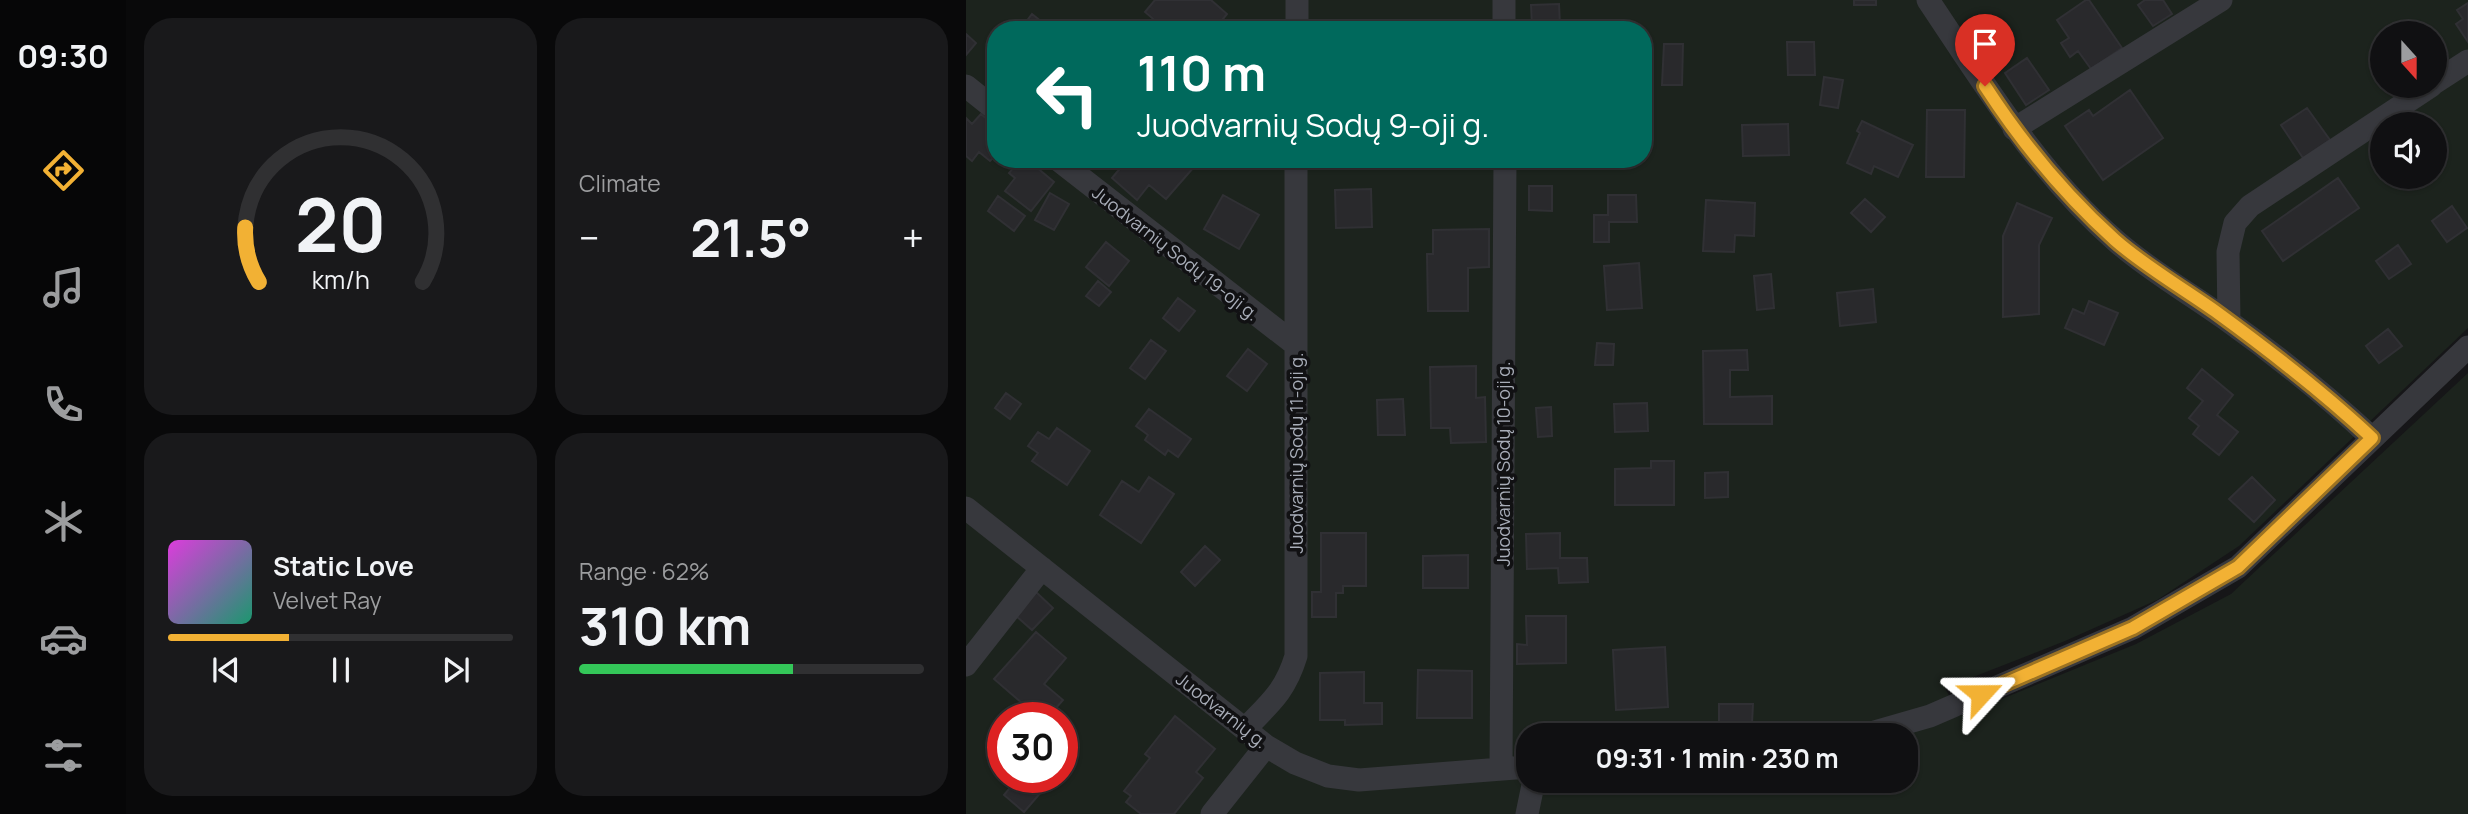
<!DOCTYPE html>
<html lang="en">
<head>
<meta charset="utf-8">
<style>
	body { margin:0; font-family:Manrope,sans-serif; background:#19191b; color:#f1f3f6; height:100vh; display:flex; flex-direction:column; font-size:26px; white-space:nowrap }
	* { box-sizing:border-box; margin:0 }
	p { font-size:23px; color:#9c9d9f }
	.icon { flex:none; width:38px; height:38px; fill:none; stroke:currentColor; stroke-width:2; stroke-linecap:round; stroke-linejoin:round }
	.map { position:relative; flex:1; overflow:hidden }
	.side { display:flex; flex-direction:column; gap:18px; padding:18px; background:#09090a; width:840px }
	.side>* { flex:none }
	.hud { position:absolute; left:21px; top:21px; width:665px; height:147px; border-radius:28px; box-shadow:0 2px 5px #0004,0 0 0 2px #303032; background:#00695c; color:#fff; overflow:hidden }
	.needle { width:46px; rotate:159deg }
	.tools { position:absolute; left:1404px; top:21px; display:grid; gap:14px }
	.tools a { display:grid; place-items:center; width:77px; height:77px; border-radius:50%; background:#101012; box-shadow:0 2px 5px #0004,0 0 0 2px #303032; font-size:35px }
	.speed { position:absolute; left:21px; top:702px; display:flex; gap:14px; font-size:35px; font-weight:700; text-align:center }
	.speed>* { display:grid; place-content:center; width:91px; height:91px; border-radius:50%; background:#101012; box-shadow:0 2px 5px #0004,0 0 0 2px #303032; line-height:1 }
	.speed .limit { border:10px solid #d22; background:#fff; color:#111 }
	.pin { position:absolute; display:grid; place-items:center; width:60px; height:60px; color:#fff; margin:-72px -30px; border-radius:50% 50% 50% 0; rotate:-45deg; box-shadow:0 0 7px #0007 }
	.pin .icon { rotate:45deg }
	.me { position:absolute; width:77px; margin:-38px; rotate:66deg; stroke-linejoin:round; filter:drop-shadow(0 0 5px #0008) }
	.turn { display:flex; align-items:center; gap:24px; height:147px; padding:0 35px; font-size:32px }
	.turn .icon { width:91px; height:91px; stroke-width:2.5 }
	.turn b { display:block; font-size:49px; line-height:60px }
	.big { font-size:52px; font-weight:700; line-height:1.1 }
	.side .card { flex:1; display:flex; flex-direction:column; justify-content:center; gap:10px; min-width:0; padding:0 24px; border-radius:28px; background:#19191b }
	.side .dial { align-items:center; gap:0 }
	.dial svg { height:182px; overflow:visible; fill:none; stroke:#303032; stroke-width:7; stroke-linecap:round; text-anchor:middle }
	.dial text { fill:#f1f3f6; stroke:none }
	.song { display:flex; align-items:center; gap:21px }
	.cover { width:84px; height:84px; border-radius:10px; background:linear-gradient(135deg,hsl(300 70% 55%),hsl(160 70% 35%)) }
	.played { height:7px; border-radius:4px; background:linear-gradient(90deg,#f2b134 35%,#303032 35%) }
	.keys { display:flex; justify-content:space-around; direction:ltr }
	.heat { display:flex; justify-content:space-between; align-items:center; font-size:38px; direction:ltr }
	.charge { height:10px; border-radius:5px; background:linear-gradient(90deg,#34c759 62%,#303032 0) }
	.side .tiles { flex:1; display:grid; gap:18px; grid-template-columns:repeat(2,1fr) }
	.trip { position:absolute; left:550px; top:723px; width:402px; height:70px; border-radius:28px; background:#101012; box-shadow:0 2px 5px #0004,0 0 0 2px #303032; font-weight:700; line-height:70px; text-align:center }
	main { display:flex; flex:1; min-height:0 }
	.menu { display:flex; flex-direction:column; width:126px; justify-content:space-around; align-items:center; background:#060607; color:#9c9d9f }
	.menu .icon { width:49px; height:49px }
	.menu .selected { color:#f2b134 }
	.menu b { font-size:32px; color:#f1f3f6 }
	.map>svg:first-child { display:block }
	.green { fill:#1c231d; fill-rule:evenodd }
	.building { fill:#29292c; stroke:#303034; stroke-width:2 }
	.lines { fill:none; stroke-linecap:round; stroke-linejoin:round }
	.minor { stroke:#37383d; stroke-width:23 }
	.route-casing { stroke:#9d7322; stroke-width:18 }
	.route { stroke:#f2b134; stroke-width:12 }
	.labels { text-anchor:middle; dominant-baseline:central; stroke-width:7; stroke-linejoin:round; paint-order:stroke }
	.street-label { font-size:18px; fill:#a8adb8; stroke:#111113 }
</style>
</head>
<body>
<main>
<nav class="menu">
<b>09:30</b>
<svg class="icon selected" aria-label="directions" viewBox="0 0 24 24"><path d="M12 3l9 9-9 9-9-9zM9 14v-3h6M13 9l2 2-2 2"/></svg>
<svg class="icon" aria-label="music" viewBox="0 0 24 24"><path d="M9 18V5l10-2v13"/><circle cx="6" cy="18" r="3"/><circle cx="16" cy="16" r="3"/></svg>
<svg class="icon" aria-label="phone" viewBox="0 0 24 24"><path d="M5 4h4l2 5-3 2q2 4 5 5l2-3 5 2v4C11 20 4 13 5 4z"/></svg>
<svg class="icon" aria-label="climate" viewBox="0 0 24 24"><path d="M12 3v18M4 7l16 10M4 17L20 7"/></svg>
<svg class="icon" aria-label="car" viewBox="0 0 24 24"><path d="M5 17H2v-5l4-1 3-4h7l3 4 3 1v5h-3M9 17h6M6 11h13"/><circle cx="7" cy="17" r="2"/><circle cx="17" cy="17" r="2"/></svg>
<svg class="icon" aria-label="filters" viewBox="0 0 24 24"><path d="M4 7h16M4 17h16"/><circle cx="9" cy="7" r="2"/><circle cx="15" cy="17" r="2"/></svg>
</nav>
<section class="side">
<div class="tiles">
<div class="card dial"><svg viewBox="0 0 100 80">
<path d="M14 69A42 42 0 1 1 86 69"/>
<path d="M14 69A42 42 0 0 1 8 45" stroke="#f2b134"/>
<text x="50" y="56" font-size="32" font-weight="700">20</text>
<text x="50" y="72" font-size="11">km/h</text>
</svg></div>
<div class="card"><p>Climate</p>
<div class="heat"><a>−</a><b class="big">21.5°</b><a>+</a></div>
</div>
<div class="card">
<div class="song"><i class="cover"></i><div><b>Static Love</b><p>Velvet Ray</p></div></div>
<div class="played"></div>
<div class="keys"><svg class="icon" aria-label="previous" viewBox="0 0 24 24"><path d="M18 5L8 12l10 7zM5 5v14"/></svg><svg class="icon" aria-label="pause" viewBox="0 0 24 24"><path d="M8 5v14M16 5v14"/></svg><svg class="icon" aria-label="next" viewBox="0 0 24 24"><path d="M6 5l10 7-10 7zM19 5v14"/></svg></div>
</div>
<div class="card"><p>Range · 62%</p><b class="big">310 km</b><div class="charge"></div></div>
</div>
</section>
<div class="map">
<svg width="1502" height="814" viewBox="0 0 1502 814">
	<rect width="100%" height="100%" fill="#161618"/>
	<!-- green -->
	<path class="green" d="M 0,0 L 1502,0 L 1502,328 L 1273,546 L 1191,600 L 1099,641 L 979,688 L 994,716 L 1170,644 L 1265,594 L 1502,373 L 1502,814 L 0,814 ZM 30,30 L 677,30 L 677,159 L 30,159 ZM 1416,33 L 1468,33 L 1468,86 L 1416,86 ZM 1416,124 L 1468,124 L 1468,177 L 1416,177 ZM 37,718 L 96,718 L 96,777 L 37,777 ZM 562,735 L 940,735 L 940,780 L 562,780 Z"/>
	<!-- building -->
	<path class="building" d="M 189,0 L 245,0 L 261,14 L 248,30 L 200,30 L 179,12 Z
		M 888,0 L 910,0 L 910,5 L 888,5 Z
		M 1120,0 L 1123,0 L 1156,48 L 1125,69 L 1112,51 L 1104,57 L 1095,43 L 1103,38 L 1091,20 Z
		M 1179,0 L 1197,0 L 1206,14 L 1187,26 L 1172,5 Z
		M 1502,3 L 1502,42 L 1490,24 L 1497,19 L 1491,10 Z
		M 593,4 L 594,26 L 584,26 L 584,30 L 556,30 L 556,25 L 566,25 L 565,5 Z
		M 66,14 L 86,30 L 54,30 Z
		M 0,34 L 10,43 L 0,55 Z
		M 821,42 L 848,42 L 849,75 L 822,75 Z
		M 698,44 L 717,44 L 716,85 L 696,85 Z
		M 1468,48 L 1477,60 L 1468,66 Z
		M 1061,58 L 1083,90 L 1060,105 L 1039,73 Z
		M 30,60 L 30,79 L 21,72 Z
		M 858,77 L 877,80 L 872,108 L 854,105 Z
		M 1164,90 L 1197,138 L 1137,180 L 1099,126 L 1123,110 L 1127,116 Z
		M 1341,108 L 1364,140 L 1337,158 L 1315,125 Z
		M 961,110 L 999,110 L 998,177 L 960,177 Z
		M 15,114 L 30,127 L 30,155 L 24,161 L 13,152 L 6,161 L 0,156 L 0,118 L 6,124 Z
		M 896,121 L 947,145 L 932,177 L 908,166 L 905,174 L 881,163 L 894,133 L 891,131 Z
		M 822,124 L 823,155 L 777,156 L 776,125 Z
		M 162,159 L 235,159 L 200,199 L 183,185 L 171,200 L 146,178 Z
		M 53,161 L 60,166 L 63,161 L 88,182 L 65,211 L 39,191 L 49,178 L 43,173 Z
		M 1372,178 L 1393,208 L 1317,261 L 1296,231 Z
		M 563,186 L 586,186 L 586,211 L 563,210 Z
		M 405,189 L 406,227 L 370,228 L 369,190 Z
		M 84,193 L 103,204 L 88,230 L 69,220 Z
		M 257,195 L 293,215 L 273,249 L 238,229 Z
		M 642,195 L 670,195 L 671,222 L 643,222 L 643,242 L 628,242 L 628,215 L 642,215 Z
		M 32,196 L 59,216 L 48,231 L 22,211 Z
		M 899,199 L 919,217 L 905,232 L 885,213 Z
		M 740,200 L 789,203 L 788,236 L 769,235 L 768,252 L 737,251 Z
		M 1051,203 L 1086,218 L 1073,245 L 1073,314 L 1037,317 L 1037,236 Z
		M 1486,206 L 1501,228 L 1481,242 L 1466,221 Z
		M 523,229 L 523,267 L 502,268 L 502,311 L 462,311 L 461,254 L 467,254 L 467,230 Z
		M 140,242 L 163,261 L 143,286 L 120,267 Z
		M 1432,245 L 1445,264 L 1423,279 L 1410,261 Z
		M 673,263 L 676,308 L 641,310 L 638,266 Z
		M 805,274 L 808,308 L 791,310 L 788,276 Z
		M 132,281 L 145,292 L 133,306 L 120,296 Z
		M 907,289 L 910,322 L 874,326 L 871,293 Z
		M 212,298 L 229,311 L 213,331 L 197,318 Z
		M 1123,301 L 1152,313 L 1138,345 L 1099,328 L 1107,309 L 1118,314 Z
		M 1422,329 L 1436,346 L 1413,363 L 1400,346 Z
		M 185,340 L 200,351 L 179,379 L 164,368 Z
		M 631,343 L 648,344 L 647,365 L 629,365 Z
		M 282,349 L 301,364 L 281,391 L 261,376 Z
		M 781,350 L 782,370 L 764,370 L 764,397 L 806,396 L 806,424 L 738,424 L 737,351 Z
		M 510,366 L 510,398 L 519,397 L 520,442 L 485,443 L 484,428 L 465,428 L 464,367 Z
		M 1236,369 L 1267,395 L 1251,415 L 1272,432 L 1253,455 L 1227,434 L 1233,426 L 1223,418 L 1237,401 L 1221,388 Z
		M 40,393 L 55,404 L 44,419 L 29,408 Z
		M 437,399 L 439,435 L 412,435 L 411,400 Z
		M 681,403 L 682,431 L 649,432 L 648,404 Z
		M 585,407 L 586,436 L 572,437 L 570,408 Z
		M 183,409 L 225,439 L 212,457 L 202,450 L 199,455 L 179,440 L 182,435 L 170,426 Z
		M 91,428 L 124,451 L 101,485 L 66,461 L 72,453 L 62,446 L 72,432 L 83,439 Z
		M 685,461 L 708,461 L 708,505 L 649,505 L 649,469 L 685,468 Z
		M 762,472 L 762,497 L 739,498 L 739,473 Z
		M 183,477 L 208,494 L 175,543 L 134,515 L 156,481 L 173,492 Z
		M 1286,477 L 1309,500 L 1288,522 L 1263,499 Z
		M 355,533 L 400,533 L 400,586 L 377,586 L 377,593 L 370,593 L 370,617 L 346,617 L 346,592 L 355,592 Z
		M 594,533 L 594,558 L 621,558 L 622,582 L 593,583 L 592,568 L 561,569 L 560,534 Z
		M 239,546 L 254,560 L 229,586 L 215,572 Z
		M 502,555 L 502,588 L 457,588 L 457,556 Z
		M 70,592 L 87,608 L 66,630 L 49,615 Z
		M 560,616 L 600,616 L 600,663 L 551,664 L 551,644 L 561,645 Z
		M 70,632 L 100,658 L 78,684 L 97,700 L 81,718 L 61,718 L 51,709 L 56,703 L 28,679 Z
		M 699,647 L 702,707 L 650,710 L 647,650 Z
		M 452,670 L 506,671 L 506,718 L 451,718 Z
		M 398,672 L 398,703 L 416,703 L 416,724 L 379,725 L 379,720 L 354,720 L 354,673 Z
		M 753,704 L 787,704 L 786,723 L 753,723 Z
		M 209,716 L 249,749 L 230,772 L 237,778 L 208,814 L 175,814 L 160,802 L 165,796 L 158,791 L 184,758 L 179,754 Z
		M 53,777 L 59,777 L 76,791 L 58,812 L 38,795 Z"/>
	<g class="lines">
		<!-- minor -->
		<path class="minor" d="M 538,0 L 538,30
			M 962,0 C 1019,85 1072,173 1150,241 C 1183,270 1223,293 1258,318 C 1310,355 1360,395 1406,438
			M 331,30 L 331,0
			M 1468,83 L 1502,61
			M 0,86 L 30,110
			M 1048,129 L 1255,0
			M 91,159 L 330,345
			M 1263,321 L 1262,252 L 1269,223 L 1284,206 L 1465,86
			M 0,508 L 300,746 L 329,763 L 362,776 L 393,780 L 562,767
			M 0,665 L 76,568
			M 279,729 C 304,703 319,692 330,656 L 330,159
			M 898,735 L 964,716 L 1167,628 L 1272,567 L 1502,347
			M 535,769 L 539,159
			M 246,814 L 300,746
			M 561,814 L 568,780"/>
	</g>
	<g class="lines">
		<defs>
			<path id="route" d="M 1015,694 L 1167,628 L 1272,567 L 1406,438 C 1357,392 1304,351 1249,311 C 1218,289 1177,265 1149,240 C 1099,195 1056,143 1019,86"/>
		</defs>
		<!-- route casing -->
		<use href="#route" class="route-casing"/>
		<!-- route -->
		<use href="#route" class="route"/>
	</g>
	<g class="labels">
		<!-- street labels -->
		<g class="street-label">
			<text transform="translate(210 253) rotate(38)">Juodvarnių Sodų 19-oji g.</text>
			<text transform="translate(330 453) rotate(-90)">Juodvarnių Sodų 11-oji g.</text>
			<text transform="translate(537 464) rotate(-90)">Juodvarnių Sodų 10-oji g.</text>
			<text transform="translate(256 710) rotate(38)">Juodvarnių g.</text>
		</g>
	</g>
</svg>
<div class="tools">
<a><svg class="needle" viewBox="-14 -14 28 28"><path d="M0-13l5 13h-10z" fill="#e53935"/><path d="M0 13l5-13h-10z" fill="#9c9d9f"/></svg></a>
<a><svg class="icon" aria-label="sound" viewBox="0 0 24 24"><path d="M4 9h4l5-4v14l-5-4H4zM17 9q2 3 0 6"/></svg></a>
</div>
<div class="speed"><div class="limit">30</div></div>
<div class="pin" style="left:1019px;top:86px;background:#d93025"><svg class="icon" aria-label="arrive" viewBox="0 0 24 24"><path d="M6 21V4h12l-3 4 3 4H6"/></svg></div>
<svg class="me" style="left:1015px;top:694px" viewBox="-20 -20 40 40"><path d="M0-17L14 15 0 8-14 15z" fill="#f2b134" stroke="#fff" stroke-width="4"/></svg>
<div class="trip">09:31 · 1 min · 230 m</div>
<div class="hud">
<div class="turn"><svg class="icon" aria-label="left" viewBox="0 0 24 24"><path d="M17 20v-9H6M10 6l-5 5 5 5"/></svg><div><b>110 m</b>Juodvarnių Sodų 9-oji g.</div></div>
</div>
</div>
</main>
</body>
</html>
